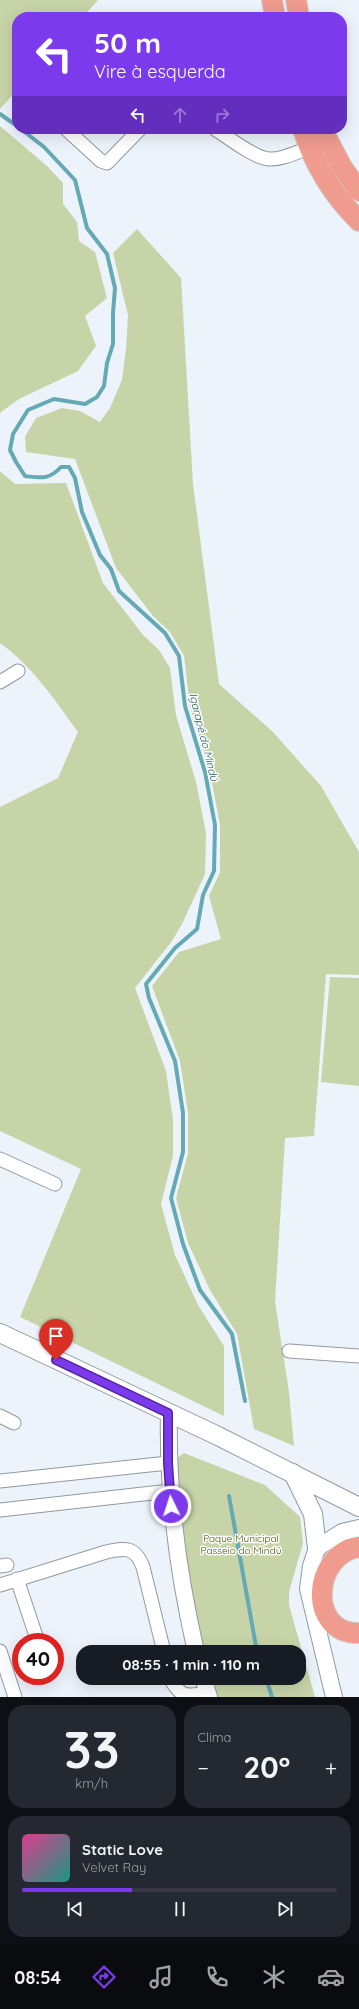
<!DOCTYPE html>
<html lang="pt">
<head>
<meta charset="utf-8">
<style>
	body { margin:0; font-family:Quicksand,sans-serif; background:#242831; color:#f1f3f6; height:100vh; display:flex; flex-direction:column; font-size:15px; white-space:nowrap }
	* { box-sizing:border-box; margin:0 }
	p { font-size:13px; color:#9ea1a6 }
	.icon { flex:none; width:22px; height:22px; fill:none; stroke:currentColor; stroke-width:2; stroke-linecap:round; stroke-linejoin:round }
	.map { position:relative; height:1697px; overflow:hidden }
	.panel { display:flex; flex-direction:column; gap:8px; padding:8px; background:#0d0f14; flex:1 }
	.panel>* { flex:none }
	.guide { position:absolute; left:12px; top:12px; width:335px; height:122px; border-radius:16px; box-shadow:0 4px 16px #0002; background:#7c3aed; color:#fff; overflow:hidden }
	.speed { position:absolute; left:12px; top:1633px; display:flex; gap:8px; font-size:20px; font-weight:700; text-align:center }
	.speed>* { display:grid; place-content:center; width:52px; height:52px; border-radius:50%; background:#171b24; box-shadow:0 4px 16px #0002; line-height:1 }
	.speed .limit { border:6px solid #d22; background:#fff; color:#111 }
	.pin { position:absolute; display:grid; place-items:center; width:34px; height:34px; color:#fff; margin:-41px -17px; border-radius:50% 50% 50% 0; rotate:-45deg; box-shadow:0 0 4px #0007 }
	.pin .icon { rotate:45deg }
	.me { position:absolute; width:44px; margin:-22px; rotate:356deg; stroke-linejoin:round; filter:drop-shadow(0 0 3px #0008) }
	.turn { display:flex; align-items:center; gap:14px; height:84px; padding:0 16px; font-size:18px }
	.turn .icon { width:52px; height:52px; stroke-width:2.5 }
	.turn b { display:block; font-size:28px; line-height:34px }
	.lanes { display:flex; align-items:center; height:38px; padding:0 16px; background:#0003; justify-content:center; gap:20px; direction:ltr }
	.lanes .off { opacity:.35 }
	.big { font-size:30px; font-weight:700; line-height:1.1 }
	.panel .tile { flex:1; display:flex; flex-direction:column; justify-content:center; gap:6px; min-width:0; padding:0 14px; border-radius:16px; background:#242831 }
	.panel .dial { align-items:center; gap:0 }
	.dial b { font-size:52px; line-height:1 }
	.song { display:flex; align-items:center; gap:12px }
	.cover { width:48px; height:48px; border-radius:6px; background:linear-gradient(135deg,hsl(330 70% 55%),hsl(170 70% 35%)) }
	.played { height:4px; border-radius:2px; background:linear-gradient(90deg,#7c3aed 35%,#363941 35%) }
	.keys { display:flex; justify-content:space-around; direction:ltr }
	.heat { display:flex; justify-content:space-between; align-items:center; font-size:22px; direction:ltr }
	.panel .tiles { flex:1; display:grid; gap:8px; grid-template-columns:1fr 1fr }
	.tile:last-child { grid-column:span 2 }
	.trip { position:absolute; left:76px; top:1645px; width:230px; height:40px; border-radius:16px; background:#171b24; box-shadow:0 4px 16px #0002; font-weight:700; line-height:40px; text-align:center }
	.dock { display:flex; height:64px; justify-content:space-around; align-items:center; background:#090b0e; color:#9ea1a6 }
	.dock .icon { width:28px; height:28px }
	.dock .active { color:#7c3aed }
	.dock b { font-size:18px; color:#f1f3f6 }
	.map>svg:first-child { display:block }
	.green { fill:#c7d4a7 }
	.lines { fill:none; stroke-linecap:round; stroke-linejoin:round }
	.stream { stroke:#65a9b5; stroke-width:4 }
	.minor-casing { stroke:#92999f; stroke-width:15 }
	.tertiary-casing { stroke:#92999f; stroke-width:18 }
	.secondary-casing { stroke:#92999f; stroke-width:20 }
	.primary-casing { stroke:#cfcfcf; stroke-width:22 }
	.minor { stroke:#fff; stroke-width:13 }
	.tertiary { stroke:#fff; stroke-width:16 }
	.secondary { stroke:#fff; stroke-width:18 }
	.primary { stroke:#ef9b8e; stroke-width:20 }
	.route-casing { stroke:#51269a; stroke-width:10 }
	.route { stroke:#7c3aed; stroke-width:7 }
	.labels { text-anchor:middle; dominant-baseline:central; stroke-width:3; stroke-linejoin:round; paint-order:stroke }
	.park-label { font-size:10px; fill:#455400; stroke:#fff }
	.water-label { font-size:11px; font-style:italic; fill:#245e67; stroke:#fff }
</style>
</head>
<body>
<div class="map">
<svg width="359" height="1697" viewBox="0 0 359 1697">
	<rect width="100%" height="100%" fill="#ecf3fa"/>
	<!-- green -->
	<path class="green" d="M 0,0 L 98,0 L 83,17 L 17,17 L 17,90 L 0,109 Z
		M 0,126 L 47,166 L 63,183 L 63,204 L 77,222 L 79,241 L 95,252 L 107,298 L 85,316 L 96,346 L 78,371 L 19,399 L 1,412 L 0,415 Z
		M 137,229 L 181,278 L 193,484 L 219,684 L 273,732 L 321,786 L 359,852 L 359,975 L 326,974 L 314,1136 L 285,1138 L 275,1302 L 289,1392 L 294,1446 L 254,1429 L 237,1334 L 210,1290 L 188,1243 L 176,1198 L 188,1153 L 188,1113 L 180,1061 L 152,986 L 179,952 L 221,939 L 209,896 L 220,872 L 220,825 L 210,772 L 190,706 L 184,656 L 170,632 L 153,616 L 116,568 L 75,459 L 26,452 L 25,437 L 36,418 L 62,408 L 80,411 L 100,422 L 110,408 L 122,380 L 126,349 L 128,315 L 113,253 Z
		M 0,471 L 15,484 L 66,483 L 103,583 L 143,635 L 159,650 L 170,668 L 176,715 L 196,782 L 206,833 L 205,874 L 182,924 L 172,941 L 135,988 L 166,1071 L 173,1120 L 173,1156 L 161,1204 L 175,1255 L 198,1305 L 224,1346 L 224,1416 L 20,1317 L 81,1169 L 0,1131 L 0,807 L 58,778 L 78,732 C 55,700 32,666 0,643 Z
		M 330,977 L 359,978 L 359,1086 L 321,1082 Z
		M 184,1453 L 265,1485 L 300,1517 L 303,1543 L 289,1592 L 289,1605 L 315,1697 L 218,1697 L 212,1678 L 299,1678 L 299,1652 L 204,1652 L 186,1578 L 175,1460 Z"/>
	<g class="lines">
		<!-- stream -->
		<path class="stream" d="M 0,114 L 17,126
			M 21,129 L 44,147 L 75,180 L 87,228 L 107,254 L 115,288 L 113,313 L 113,344 L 107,363 L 104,386 L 97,397 L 85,404 L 54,399 L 28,410 L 13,434 L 10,450 L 16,462 L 25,476 C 41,478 49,480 61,467 L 69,467 L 75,478 L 82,512 L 100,555 L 111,569 L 119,591 L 165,633 L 179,656 L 185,706 L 205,772 L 215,825 L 214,871 L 203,895 L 197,929 L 175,948 L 146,984 L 149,998 L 175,1061 L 183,1113 L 183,1152 L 171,1198 L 183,1244 L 200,1290 L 232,1334 L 245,1401
			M 229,1496 L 257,1652
			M 266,1678 L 272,1697"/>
		<defs>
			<path id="minor" d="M 66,129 L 101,161 L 107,163 L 140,129
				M 215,129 C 228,137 254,158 269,159 C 282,160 297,152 308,148
				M 0,682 L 18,671
				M 0,1159 L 55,1184
				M 289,1351 L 359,1356
				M 0,1416 L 14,1423
				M 0,1481 L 168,1463
				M 0,1510 L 170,1491
				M 0,1566 L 7,1565
				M 17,1579 L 36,1636
				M 0,1585 L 106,1552 C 125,1548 135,1546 143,1567 L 164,1652
				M 0,1651 L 15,1697
				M 170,1678 C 180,1697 186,1697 208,1693"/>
			<path id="tertiary" d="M 169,1413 C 167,1494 178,1573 196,1652
				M 203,1678 L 209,1697
				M 334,1697 L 308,1589 L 311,1566 L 317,1548 L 342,1532 L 359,1528"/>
			<path id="secondary" d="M 0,1333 L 218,1436 L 359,1507
				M 293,1473 L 313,1514 L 317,1548"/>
			<path id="primary" d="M 272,0 L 275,17
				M 296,0 L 299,17
				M 303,129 C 314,165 333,195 359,221
				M 322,129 L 342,167 L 359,191
				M 359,1547 C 312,1554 307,1634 359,1633"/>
		</defs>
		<!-- minor casing -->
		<use href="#minor" class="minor-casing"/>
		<!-- tertiary casing -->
		<use href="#tertiary" class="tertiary-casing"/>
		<!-- secondary casing -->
		<use href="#secondary" class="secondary-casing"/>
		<!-- primary casing -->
		<use href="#primary" class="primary-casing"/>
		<!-- minor -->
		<use href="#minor" class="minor"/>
		<!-- tertiary -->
		<use href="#tertiary" class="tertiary"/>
		<!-- secondary -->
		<use href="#secondary" class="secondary"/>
		<!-- primary -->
		<use href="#primary" class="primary"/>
	</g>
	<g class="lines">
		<defs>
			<path id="route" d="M 56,1360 L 168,1413 L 168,1463 L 171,1506"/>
		</defs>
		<!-- route casing -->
		<use href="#route" class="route-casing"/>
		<!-- route -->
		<use href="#route" class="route"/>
	</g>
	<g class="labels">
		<!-- park labels -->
		<g class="park-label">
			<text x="241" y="1538">Paque Municipal<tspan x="241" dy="12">Passeio do Mindú</tspan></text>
		</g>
		<!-- water labels -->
		<g class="water-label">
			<text transform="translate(204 737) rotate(76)">Igarapé do Mindú</text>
		</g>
	</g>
</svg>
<div class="speed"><div class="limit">40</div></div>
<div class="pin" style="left:56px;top:1360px;background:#d93025"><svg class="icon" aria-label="arrive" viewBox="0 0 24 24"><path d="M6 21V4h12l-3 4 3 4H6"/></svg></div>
<svg class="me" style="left:171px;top:1506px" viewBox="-20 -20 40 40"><circle r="17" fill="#7c3aed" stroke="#fff" stroke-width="3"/><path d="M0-11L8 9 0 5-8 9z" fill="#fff"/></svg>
<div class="trip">08:55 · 1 min · 110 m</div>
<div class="guide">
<div class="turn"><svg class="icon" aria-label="left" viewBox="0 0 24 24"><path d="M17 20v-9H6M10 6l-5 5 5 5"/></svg><div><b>50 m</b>Vire à esquerda</div></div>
<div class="lanes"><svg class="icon" aria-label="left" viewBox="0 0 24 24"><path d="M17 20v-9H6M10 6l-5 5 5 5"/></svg><svg class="icon off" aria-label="ahead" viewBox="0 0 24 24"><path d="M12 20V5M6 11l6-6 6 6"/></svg><svg class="icon off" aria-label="right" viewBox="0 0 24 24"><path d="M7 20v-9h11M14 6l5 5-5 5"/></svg></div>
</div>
</div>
<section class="panel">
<div class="tiles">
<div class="tile dial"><b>33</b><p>km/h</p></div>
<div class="tile"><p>Clima</p>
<div class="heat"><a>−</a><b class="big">20°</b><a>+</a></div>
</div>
<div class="tile">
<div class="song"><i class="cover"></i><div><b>Static Love</b><p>Velvet Ray</p></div></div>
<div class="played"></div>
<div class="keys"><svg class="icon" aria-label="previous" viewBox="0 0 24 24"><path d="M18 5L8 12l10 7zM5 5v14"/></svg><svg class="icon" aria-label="pause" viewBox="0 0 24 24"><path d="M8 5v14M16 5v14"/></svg><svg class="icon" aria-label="next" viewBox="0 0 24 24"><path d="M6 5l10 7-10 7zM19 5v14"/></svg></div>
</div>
</div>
</section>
<nav class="dock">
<b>08:54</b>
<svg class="icon active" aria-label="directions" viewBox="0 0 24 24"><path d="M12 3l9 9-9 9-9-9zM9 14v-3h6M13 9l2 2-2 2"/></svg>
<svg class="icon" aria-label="music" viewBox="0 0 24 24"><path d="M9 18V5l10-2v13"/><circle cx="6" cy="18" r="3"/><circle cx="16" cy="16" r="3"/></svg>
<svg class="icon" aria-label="phone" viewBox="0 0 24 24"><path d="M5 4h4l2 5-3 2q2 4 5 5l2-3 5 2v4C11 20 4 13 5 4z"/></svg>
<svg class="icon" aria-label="climate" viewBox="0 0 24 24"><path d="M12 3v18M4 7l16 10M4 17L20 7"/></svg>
<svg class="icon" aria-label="car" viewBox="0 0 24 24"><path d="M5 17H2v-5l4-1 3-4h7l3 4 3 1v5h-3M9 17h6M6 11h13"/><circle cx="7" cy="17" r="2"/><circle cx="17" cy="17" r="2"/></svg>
</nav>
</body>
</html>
